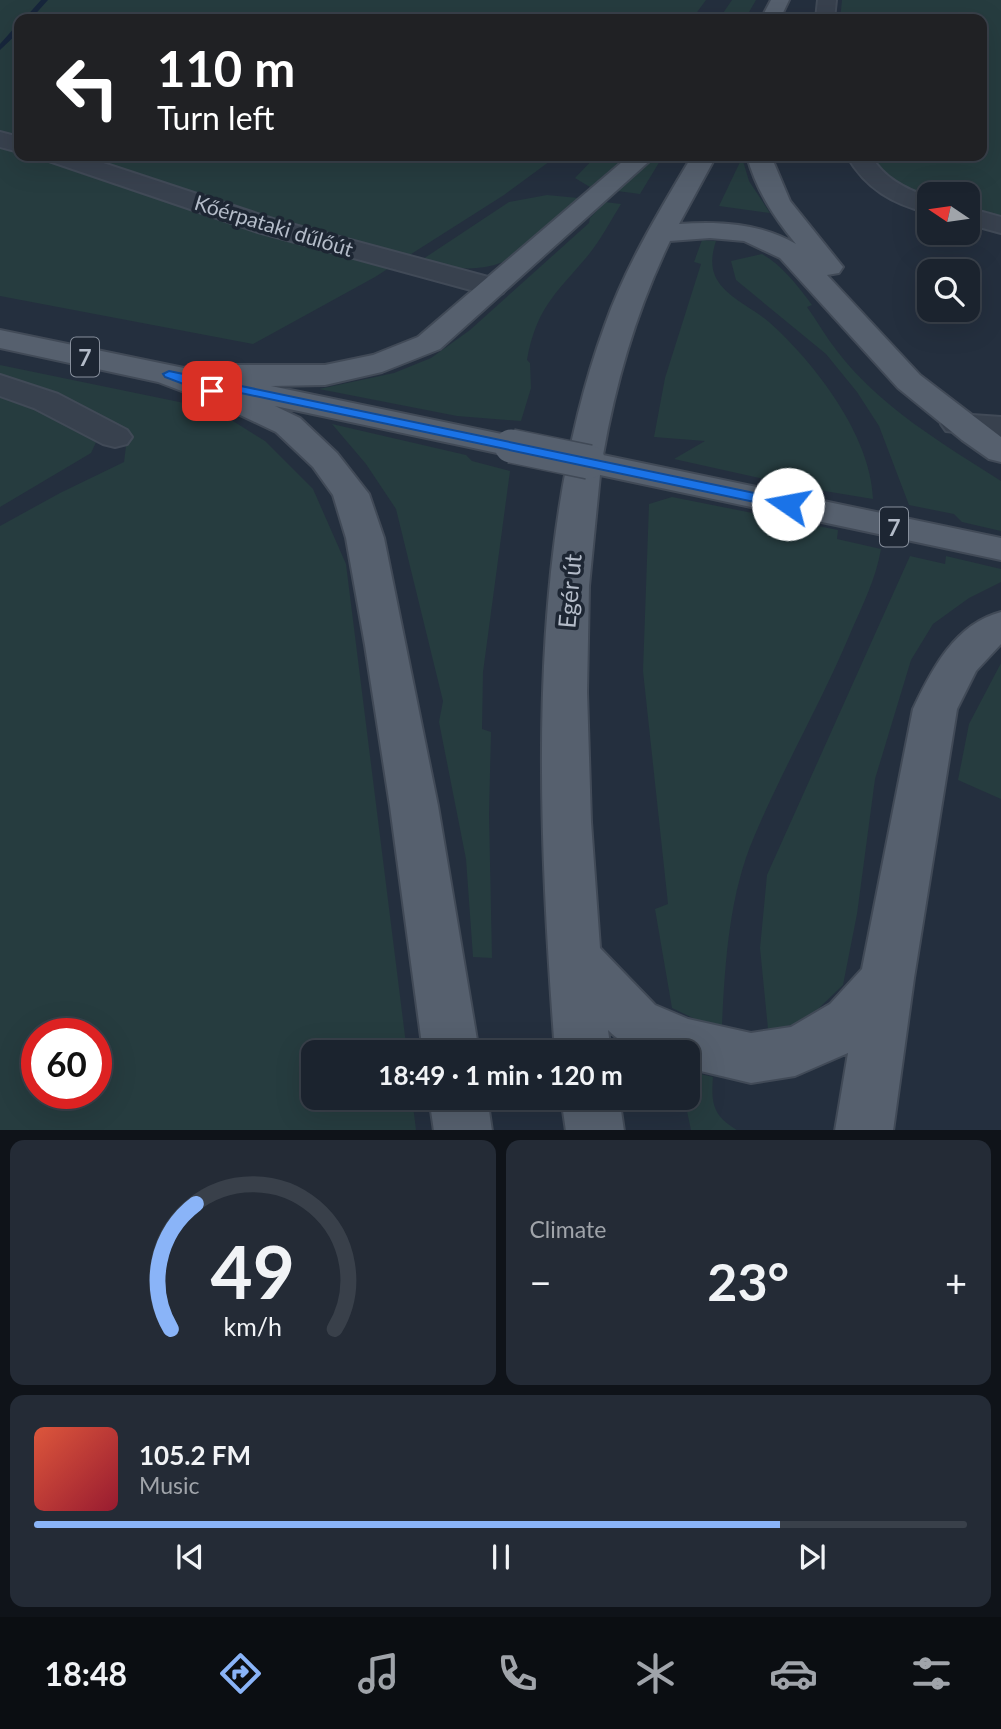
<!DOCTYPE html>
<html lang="en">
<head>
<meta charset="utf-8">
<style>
	body { margin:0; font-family:Lato,sans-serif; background:#242b36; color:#f1f3f6; height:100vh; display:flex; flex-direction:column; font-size:26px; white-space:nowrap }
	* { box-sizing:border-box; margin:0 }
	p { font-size:23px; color:#a0a4aa }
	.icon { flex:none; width:38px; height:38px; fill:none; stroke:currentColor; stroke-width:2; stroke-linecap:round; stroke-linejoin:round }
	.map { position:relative; height:1130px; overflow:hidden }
	.panel { display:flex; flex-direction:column; gap:10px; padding:10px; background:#0f1319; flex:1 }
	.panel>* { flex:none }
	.hud { position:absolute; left:14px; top:14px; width:973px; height:147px; border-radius:14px; box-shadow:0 7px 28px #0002,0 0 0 2px #39404a; background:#202124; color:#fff; overflow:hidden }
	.needle { width:46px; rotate:283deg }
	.controls { position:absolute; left:917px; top:182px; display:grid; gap:14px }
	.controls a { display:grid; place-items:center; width:63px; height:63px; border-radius:14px; background:#1b232e; box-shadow:0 7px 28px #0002,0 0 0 2px #39404a; font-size:35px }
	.speed { position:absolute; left:21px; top:1018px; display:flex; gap:14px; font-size:35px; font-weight:700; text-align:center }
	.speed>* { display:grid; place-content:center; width:91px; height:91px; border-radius:50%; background:#1b232e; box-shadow:0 7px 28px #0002,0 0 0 2px #39404a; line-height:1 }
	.speed .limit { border:10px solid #d22; background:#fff; color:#111 }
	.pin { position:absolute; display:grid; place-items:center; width:60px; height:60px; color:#fff; margin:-30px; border-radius:14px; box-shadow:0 4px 10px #0006 }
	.me { position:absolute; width:77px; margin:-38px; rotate:282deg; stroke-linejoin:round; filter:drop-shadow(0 0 5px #0008) }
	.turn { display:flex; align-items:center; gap:24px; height:147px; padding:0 28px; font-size:32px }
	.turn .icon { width:91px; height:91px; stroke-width:2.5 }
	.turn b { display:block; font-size:49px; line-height:60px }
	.big { font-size:52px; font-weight:700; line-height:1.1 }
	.panel .widget { flex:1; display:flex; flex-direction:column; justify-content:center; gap:10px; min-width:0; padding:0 24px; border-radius:14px; background:#242b36 }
	.panel .dial { align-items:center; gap:0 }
	.dial svg { height:182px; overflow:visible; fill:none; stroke:#39404a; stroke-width:7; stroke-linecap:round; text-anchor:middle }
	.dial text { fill:#f1f3f6; stroke:none }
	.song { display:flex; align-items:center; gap:21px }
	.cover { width:84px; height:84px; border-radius:10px; background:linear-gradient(135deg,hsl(10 70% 55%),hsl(350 70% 35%)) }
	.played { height:7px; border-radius:4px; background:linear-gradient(90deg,#8ab4f8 80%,#39404a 80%) }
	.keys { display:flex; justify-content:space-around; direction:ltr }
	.heat { display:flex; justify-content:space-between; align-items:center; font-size:38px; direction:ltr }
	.panel .tiles { flex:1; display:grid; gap:10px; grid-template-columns:1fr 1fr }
	.widget:last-child { grid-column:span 2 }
	.trip { position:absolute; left:301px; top:1040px; width:399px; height:70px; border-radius:14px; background:#1b232e; box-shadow:0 7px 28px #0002,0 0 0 2px #39404a; font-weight:700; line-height:70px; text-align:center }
	.tabs { display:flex; height:112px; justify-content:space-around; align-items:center; background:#0b0e12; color:#a0a4aa }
	.tabs .icon { width:49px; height:49px }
	.tabs .selected { color:#8ab4f8 }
	.tabs b { font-size:32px; color:#f1f3f6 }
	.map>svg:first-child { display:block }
	.green { fill:#263c3f; fill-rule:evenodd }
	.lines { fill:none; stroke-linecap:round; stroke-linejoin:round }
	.stream { fill:#17263c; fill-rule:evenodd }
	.street-casing { stroke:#414a57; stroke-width:4 }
	.primary-casing { stroke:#414a57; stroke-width:4 }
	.street { fill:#38414e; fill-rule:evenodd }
	.primary { fill:#56606e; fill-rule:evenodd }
	.primary-bridge-casing { stroke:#414a57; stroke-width:36; stroke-linecap:butt }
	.primary-bridge { stroke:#56606e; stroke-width:33 }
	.route { fill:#1a73e8; stroke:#114b97; stroke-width:2 }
	.labels { text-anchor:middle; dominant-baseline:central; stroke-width:7; stroke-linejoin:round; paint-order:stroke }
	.far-street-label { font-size:21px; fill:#b4bcc9; stroke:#1d2633 }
	.shield { fill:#1d2633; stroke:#878f9c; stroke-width:2 }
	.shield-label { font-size:23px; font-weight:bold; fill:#b4bcc9 }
	.street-label { font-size:24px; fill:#b4bcc9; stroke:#1d2633 }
</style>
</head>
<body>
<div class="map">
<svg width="1001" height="1131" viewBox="0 0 1001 1131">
	<rect width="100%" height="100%" fill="#242f3e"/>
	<!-- green -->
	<path class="green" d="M 0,0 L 706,0 L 692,19 L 19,19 L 19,156 L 557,156 L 504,195 L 375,277 L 253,344 L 0,296 Z
		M 732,0 L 756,0 L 745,19 L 719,19 Z
		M 842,0 L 1001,0 L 1001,218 L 968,209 L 968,194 L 929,194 L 929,197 L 890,180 L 873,156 L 982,156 L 982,19 L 840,19 Z
		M 596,156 L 627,156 L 590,187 L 575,178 Z
		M 657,156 L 663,156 L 640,194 L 617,191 Z
		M 743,161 L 749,181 L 770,213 L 719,206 L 740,162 Z
		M 547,195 L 578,198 L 503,262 C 475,273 448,268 420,261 L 509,202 Z
		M 605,202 L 621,204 C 610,222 599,243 585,259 C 554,295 536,310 527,360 L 530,363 L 531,388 L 521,421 L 457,416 L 319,389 L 394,373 L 431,358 L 470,330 L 589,223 L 590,218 Z
		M 702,240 L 716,241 C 712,253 710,266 716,278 C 727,298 753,308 769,322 C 815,363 871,436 873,499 L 800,487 L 674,459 L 705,441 L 654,437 L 665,378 L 701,264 L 694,262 Z
		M 762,254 C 783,266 798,286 812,305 L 807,307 C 817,321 826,337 837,351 C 880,407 943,444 1001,481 L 1001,531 L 962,522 L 954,514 L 909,505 L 879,426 L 857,392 L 826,354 L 736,280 L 731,261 Z
		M 0,365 L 189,404 L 233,421 L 265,441 L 313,489 L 346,564 L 407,1052 L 313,1052 L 313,1097 L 412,1097 L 416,1130 L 0,1130 L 0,526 L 60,493 L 124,462 L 127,438 L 0,380 ZM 37,1034 L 96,1034 L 96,1094 L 37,1094 Z
		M 0,389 L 98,438 L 91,453 L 0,507 Z
		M 332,424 L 466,455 L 472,461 L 510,471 L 483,672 L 482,729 L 491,732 L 489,814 L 492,958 L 473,957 L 466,859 L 439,722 L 443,701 L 396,509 L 366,464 Z
		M 672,497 L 838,530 L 837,539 L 881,549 C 876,579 862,606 850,634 C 821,703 783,768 754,837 C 729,895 725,963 722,1025 L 695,1019 L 672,1008 L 655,909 L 668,904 L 643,671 L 649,504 Z
		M 910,556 L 945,564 L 946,556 L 1001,569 L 1001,582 L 969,598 L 933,624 L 911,660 L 875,779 L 857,914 L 843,985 L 818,1009 L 792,1025 L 768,1029 L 760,948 L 767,875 Z
		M 1001,663 L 1001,799 L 958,780 L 969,724 Z
		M 688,1071 L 713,1077 C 711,1104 713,1116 737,1130 L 691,1130 L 684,1097 L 688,1097 Z"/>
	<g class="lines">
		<!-- stream -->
		<path class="stream" d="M 41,0 L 48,0 L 31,19 L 24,19 Z
			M 16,26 L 19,26 L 19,32 L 0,50 L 0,44 Z"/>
		<defs>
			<path id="street" d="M 818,0 L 836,0 L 834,19 L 816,19 Z
				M 0,132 L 19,137 L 19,152 L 0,147 Z
				M 45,156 L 82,156 L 276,220 L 503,281 L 507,287 L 503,293 L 493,296 L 258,232 L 49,161 Z
				M 847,156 L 871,156 C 884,178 905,189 929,197 L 929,213 C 893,204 866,189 847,156 Z
				M 968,208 L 1001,217 L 1001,233 L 968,224 Z
				M 0,375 L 58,394 L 127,430 L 132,437 L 127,444 L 115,447 L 103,444 L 34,408 L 0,396 Z
				M 958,414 L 1001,417 L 1001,437 L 946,431 L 941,424 L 946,417 Z"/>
			<path id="primary" d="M 771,0 L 789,0 L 780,19 L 761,19 Z
				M 629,156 L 655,156 L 440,349 L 382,372 L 325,385 L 271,386 L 511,436 L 523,439 L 528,446 L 523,453 L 511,456 L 275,406 L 300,418 L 337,453 L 369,494 L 384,538 L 438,806 L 479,1052 L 423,1052 L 390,806 L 365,645 L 346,538 L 333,495 L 313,467 L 276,432 L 221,406 L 158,382 L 0,348 L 0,330 L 184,368 L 195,365 L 325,365 L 373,355 L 418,337 ZM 227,386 L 241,386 L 238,390 Z
				M 692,156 L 716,156 L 679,224 C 719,221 760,223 796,244 C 774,217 756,190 747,156 L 771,156 L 790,201 L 843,267 L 839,273 L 827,275 L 920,375 L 1001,437 L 1001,462 L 989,459 L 962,440 L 898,388 L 780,258 L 744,241 L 710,238 L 670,241 C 637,309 616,380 603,455 L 1001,538 L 1001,560 L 600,475 L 589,586 L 587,692 L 591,822 L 600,948 L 655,1005 L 688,1019 L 751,1033 L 791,1027 L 830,1004 L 862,969 L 913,709 C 932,669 955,624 1001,612 L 1001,644 L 976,671 L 957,709 L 914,978 L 893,1131 L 835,1131 L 848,1053 L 795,1076 L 751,1083 L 688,1068 L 688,1052 C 658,1052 630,1053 608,1030 L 611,1052 L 555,1052 C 538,821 524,546 605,325 C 626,265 660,210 692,156 Z
				M 429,1097 L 487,1097 L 492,1131 L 434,1131 Z
				M 561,1097 L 619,1097 L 624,1131 L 566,1131 Z"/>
		</defs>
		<!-- street casing -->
		<use href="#street" class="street-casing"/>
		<!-- primary casing -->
		<use href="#primary" class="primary-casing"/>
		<!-- street -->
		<use href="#street" class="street"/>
		<!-- primary -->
		<use href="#primary" class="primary"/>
		<defs>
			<path id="primary-bridge" d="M 511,446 L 589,462"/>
		</defs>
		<!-- primary-bridge casing -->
		<use href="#primary-bridge" class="primary-bridge-casing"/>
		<!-- primary-bridge -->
		<use href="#primary-bridge" class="primary-bridge"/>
	</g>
	<!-- route -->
	<path class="route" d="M 169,371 L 788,500 L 795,504 L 788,509 L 217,388 L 216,394 L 212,395 L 165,377 L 163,374 Z"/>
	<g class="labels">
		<!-- far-street labels -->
		<g class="far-street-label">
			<text transform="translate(274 225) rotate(17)">Kőérpataki dűlőút</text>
		</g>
		<!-- shield labels -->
		<g class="shield">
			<rect x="71" y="337.5" width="28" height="39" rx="5"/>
			<rect x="880" y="507.5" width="28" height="39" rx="5"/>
		</g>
		<g class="shield-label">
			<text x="85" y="357">7</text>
			<text x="894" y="527">7</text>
		</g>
		<!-- street labels -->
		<g class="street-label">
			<text transform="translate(569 591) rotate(-85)">Egér út</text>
		</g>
	</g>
</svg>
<div class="controls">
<a><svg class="needle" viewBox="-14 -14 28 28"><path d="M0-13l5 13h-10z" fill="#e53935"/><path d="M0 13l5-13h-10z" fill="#a0a4aa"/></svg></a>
<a><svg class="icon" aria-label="search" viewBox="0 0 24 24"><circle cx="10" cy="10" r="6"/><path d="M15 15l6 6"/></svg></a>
</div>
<div class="speed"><div class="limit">60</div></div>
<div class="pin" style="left:212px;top:391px;background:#d93025"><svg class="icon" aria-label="arrive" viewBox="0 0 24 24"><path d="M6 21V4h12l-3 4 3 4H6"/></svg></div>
<svg class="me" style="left:788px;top:504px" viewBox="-20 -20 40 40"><circle r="19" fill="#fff"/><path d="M0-13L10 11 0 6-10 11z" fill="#1a73e8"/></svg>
<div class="trip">18:49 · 1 min · 120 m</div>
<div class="hud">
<div class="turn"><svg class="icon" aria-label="left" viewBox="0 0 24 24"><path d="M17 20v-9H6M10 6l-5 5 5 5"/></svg><div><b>110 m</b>Turn left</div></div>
</div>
</div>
<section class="panel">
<div class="tiles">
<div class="widget dial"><svg viewBox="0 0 100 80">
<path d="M14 69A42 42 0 1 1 86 69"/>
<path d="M14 69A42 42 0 0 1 25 14" stroke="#8ab4f8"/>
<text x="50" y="56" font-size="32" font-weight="700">49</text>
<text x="50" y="72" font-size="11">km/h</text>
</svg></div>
<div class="widget"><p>Climate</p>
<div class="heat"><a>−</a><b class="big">23°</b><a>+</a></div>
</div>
<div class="widget">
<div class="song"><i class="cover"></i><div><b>105.2 FM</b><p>Music</p></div></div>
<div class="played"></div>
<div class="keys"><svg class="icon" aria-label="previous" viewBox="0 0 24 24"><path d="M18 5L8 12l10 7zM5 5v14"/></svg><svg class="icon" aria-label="pause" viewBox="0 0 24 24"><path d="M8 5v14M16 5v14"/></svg><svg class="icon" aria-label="next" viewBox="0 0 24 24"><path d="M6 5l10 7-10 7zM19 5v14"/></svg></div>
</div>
</div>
</section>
<nav class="tabs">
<b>18:48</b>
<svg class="icon selected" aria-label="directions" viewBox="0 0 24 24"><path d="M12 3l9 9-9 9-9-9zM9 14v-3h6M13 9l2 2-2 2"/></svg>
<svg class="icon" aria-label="music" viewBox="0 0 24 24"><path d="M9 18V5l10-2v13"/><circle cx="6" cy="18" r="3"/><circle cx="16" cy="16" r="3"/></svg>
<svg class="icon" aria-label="phone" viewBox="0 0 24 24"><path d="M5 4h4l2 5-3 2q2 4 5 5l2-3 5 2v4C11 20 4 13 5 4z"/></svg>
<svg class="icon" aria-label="climate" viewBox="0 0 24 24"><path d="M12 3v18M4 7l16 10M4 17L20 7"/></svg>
<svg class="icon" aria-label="car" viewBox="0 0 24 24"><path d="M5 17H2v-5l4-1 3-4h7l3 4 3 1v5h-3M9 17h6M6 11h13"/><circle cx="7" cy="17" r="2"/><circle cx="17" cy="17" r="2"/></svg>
<svg class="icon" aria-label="filters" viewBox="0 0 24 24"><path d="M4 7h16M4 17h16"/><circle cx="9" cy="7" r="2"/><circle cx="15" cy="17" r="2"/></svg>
</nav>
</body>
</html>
